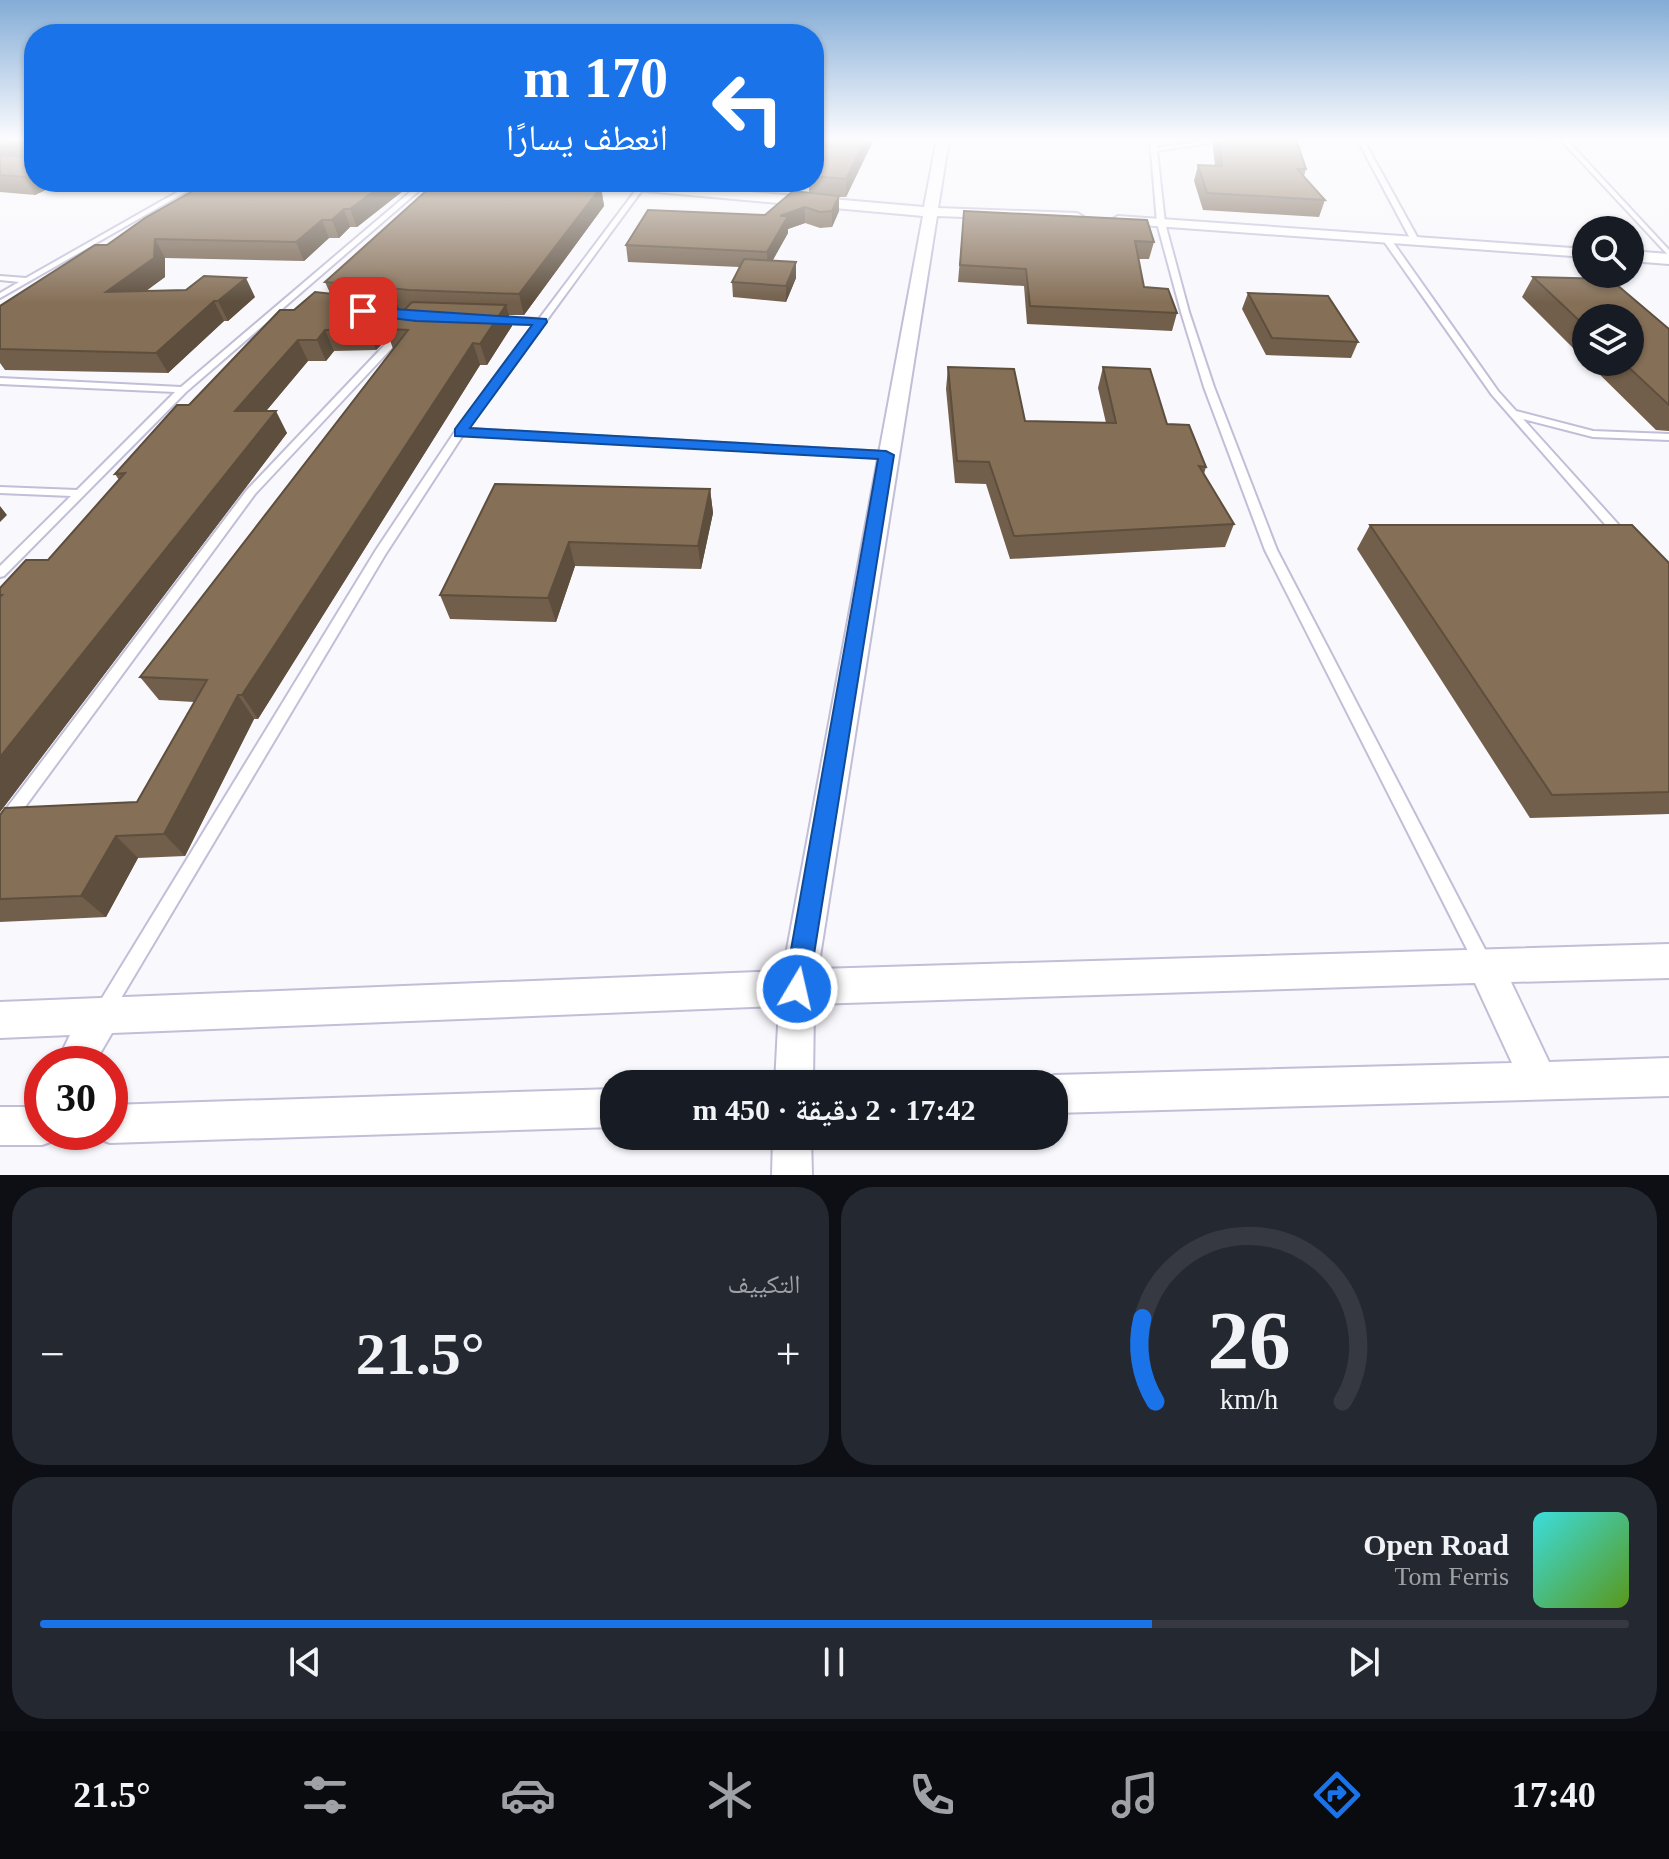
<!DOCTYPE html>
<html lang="ar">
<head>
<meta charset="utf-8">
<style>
	body { margin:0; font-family:"Times New Roman","Noto Naskh Arabic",serif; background:#242831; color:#f1f3f6; direction:rtl; height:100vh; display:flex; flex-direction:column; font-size:30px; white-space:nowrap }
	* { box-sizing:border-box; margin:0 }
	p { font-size:26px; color:#9ea1a6 }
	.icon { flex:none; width:44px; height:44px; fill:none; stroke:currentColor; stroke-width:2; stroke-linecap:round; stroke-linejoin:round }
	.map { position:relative; height:1175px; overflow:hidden; direction:ltr }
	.drawer { display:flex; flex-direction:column; gap:12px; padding:12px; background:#0d0f14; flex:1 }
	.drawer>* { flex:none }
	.hud { position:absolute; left:24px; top:24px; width:800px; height:168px; border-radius:32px; box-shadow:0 2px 6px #0004; direction:rtl; background:#1a73e8; color:#fff; overflow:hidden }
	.controls { position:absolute; left:1572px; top:216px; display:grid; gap:16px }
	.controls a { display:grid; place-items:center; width:72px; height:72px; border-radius:50%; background:#171b24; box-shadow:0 2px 6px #0004; font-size:40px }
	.speed { position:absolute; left:24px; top:1046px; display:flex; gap:16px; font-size:40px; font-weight:700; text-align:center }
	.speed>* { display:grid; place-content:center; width:104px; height:104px; border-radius:50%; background:#171b24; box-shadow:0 2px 6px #0004; line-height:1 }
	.speed .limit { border:12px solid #d22; background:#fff; color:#111 }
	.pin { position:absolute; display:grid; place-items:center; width:68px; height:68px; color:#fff; margin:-34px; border-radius:16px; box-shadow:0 4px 12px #0006 }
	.me { position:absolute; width:88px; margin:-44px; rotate:9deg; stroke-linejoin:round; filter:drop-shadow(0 0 6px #0008) }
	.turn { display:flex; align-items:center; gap:28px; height:168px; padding:0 24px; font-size:36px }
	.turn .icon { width:104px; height:104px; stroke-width:2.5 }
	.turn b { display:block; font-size:56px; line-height:68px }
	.big { font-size:60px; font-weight:700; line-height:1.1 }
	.drawer .tile { flex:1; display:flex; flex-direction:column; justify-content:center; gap:12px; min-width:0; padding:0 28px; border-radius:32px; background:#242831 }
	.drawer .dial { align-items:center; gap:0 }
	.dial svg { height:208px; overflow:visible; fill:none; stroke:#363941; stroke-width:7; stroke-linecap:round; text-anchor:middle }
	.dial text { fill:#f1f3f6; stroke:none }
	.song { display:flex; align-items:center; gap:24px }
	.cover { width:96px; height:96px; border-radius:12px; background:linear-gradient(135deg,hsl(180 70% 55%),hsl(90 70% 35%)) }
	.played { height:8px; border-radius:4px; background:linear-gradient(90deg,#1a73e8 70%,#363941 70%) }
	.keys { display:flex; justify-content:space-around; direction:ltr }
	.heat { display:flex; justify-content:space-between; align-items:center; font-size:44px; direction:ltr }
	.drawer .tiles { flex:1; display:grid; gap:12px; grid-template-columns:1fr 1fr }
	.tile:last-child { grid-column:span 2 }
	.trip { position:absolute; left:600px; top:1070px; width:468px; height:80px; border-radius:32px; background:#171b24; box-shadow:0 2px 6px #0004; font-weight:700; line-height:80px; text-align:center; direction:rtl }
	.menu { display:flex; height:128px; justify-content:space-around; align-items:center; background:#090b0e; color:#9ea1a6 }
	.menu .icon { width:56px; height:56px }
	.menu .selected { color:#1a73e8 }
	.menu b { font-size:36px; color:#f1f3f6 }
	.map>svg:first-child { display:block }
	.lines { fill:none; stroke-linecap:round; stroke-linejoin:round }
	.lane-casing { stroke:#c1bed7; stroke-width:4 }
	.street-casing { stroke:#c1bed7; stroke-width:4 }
	.lane { fill:#fff; fill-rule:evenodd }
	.street { fill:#fff; fill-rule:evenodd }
	.wall { fill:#725f4b }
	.shaded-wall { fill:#5d4e3d }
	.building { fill:#856f57; stroke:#5d4e3d; stroke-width:2 }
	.route { fill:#1a73e8; stroke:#114b97; stroke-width:2 }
</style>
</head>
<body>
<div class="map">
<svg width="1669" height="1175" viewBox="0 0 1669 1175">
	<rect width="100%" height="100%" fill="#f8f8fd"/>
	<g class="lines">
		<defs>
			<path id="lane" d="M 1150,139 L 1156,139 L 1157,148 L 1205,141 L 1208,143 L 1157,151 L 1165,223 L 1189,312 L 1214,387 L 1277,550 L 1489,957 L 1492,963 L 1489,969 L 1483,971 L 1477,969 L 1265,550 L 1204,387 L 1181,312 L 1157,223 Z
				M 1357,139 L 1363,139 L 1420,242 L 1419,244 L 1412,242 Z
				M 1560,139 L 1566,139 L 1669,250 L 1669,256 Z
				M 195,182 L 203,182 L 0,298 L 0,293 L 19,282 L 0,280 L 0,276 L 26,278 Z
				M 422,182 L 429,182 L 186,392 L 4,576 L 0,577 L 0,566 L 71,496 L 0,493 L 0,487 L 77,490 L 175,392 L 0,384 L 0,378 L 181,387 Z
				M 642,182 L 648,182 L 467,429 L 886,452 L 891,455 L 886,458 L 463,435 L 385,555 L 111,1015 L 105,1018 L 99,1015 L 96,1009 L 99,1003 L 376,550 L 456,430 L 535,324 L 496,323 L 492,320 L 496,317 L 539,319 Z
				M 1384,238 L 1390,238 L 1498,391 L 1516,411 L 1593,431 L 1669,434 L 1669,440 L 1593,437 L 1523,419 L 1626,533 L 1628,536 L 1626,539 L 1618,539 L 1492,395 L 1383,240 Z
				M 400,331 L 404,334 L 403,336 L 255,494 L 5,834 L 0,836 L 0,817 L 247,490 L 397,332 Z"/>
			<path id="street" d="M 937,139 L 949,139 L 938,208 L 1077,213 L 1084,217 L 1077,221 L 937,216 L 818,969 L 1669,944 L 1669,978 L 1511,982 L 1549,1062 L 1669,1058 L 1669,1096 L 1054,1113 L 1054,1084 L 1039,1084 L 1054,1075 L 1512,1063 L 1475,983 L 814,1004 L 813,1084 L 775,1084 L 779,1006 L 112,1033 L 94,1064 L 56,1064 L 70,1035 L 0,1038 L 0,1002 L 783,971 L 923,216 L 590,186 L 583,182 L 635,182 L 924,207 Z
				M 1118,216 L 1586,249 L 1586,257 L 1113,223 L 1111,220 Z
				M 1630,251 L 1669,254 L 1669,264 L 1630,261 Z
				M 614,1089 L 614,1127 L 110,1143 L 96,1138 L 94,1132 L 110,1132 L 110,1105 Z
				M 0,1107 L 42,1107 L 42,1132 L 59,1132 L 56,1140 L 42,1145 L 0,1145 Z
				M 773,1136 L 811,1136 L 812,1175 L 772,1175 Z"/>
		</defs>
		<!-- lane casing -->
		<use href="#lane" class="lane-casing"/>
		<!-- street casing -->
		<use href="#street" class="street-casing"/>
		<!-- lane -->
		<use href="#lane" class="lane"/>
		<!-- street -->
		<use href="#street" class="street"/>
	</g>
	<!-- wall -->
	<path class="wall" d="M 0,139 L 32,139 L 34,142 L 34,153 L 26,157 L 34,182 L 62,182 L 35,195 L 0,192 Z
		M 814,139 L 874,139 L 846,197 L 839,197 L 839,211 L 832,227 L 820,228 L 805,223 L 788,229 L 788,233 L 772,261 L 796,278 L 786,302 L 733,297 L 732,282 L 739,267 L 628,262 L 626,245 L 765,215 L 809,193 L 809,187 L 756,182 L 814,182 Z
		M 1212,139 L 1296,139 L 1306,169 L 1304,176 L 1325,200 L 1319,217 L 1203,210 L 1194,181 L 1198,165 L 1215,166 Z
		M 1520,139 L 1553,139 L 1552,141 Z
		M 209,182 L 413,182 L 413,183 L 357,227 L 350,227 L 339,238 L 329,238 L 304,261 L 165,258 L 165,277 L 145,291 L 255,297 L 228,321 L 224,321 L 168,373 L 5,370 L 0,363 L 0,306 L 107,245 Z
		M 601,187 L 604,206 L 524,315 L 508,315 L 512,326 L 487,365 L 480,365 L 258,719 L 254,719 L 185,856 L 138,858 L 106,917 L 0,922 L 0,815 L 137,802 L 194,702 L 159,700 L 140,677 L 393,349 L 389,337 L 376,350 L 334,351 L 326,361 L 308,361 L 266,411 L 287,433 L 0,812 L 0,588 L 48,560 L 119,480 L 115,474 L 294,310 L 330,293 L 325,282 Z
		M 964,211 L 1154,242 L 1149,259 L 1138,259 L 1144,287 L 1177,313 L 1172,331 L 1027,324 L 1024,286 L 958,282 Z
		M 1533,277 L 1669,329 L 1669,431 L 1656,430 L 1587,362 L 1630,362 L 1586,318 L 1586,361 L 1522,297 Z
		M 1248,293 L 1358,342 L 1351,358 L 1266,355 L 1242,309 Z
		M 948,367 L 1025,421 L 1106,423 L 1098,388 L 1103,367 L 1167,424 L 1206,467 L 1204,474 L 1234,524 L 1225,547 L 1010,559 L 986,484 L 955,483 L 946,389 Z
		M 495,484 L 710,489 L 713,513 L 701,569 L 575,566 L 556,622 L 450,619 L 440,595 Z
		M 1370,525 L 1669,563 L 1669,814 L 1530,818 L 1357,549 Z"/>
	<!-- shaded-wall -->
	<path class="shaded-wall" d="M 19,139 L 32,139 L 34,142 L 34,153 L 0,170 L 0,148 Z
		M 866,139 L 874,139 L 846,197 L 846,179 Z
		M 34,173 L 34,182 L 62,182 L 35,195 L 25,177 Z
		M 386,182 L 413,182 L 413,183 L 357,227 L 350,209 Z
		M 601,187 L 604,206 L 524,315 L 519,294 Z
		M 839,196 L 839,211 L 832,227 L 832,211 Z
		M 805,207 L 805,223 L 788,229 L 788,233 L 768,269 L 767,252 L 780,216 Z
		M 344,209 L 350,227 L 339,238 L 332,220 Z
		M 322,220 L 329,238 L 304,261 L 296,242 Z
		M 155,239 L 165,258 L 165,277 L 118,312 L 106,292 Z
		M 796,262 L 796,278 L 786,302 L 786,286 Z
		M 246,278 L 255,297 L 228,321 L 218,301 Z
		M 214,301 L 224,321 L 168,373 L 156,353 Z
		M 396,301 L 404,321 L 386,329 L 389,337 L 376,350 L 368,329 Z
		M 506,305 L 512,326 L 487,365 L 480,344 Z
		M 325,330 L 334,351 L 326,361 L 317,340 Z
		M 298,340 L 308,361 L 247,434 L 235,411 Z
		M 473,343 L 480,365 L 258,719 L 242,695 Z
		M 276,411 L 287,433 L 0,812 L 0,757 Z
		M 710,489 L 713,513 L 701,569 L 698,546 Z
		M 0,506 L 7,515 L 0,522 Z
		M 569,542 L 575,566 L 556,622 L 548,598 Z
		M 238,695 L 254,719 L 185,856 L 164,834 Z
		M 116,836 L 138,858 L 106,917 L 81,896 Z"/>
	<!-- building -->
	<path class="building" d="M 0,139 L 19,139 L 0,148 Z
		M 814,139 L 866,139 L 846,179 L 814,176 L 814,172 L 816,170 L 814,170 Z
		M 1218,139 L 1296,139 L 1306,169 L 1297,169 L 1325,200 L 1207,193 L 1198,165 L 1222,166 Z
		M 1,155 L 34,158 L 34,173 L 25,177 L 0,175 L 0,156 Z
		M 209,182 L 386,182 L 350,209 L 344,209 L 332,220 L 322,220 L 296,242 L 155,239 L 154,258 L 106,292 L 186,290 L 204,276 L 246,278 L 218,301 L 214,301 L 156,353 L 0,349 L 0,306 L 95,245 L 107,245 L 145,218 Z
		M 436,182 L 478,182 L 601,187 L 519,294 L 409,290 L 325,282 Z
		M 793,191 L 839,196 L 832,211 L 820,212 L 805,207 L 780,216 L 788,216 L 767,252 L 626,245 L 648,210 L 765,215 Z
		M 964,211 L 1147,220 L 1154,242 L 1135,241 L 1144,287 L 1168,289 L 1177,313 L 1030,306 L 1026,269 L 960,265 Z
		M 744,259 L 796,262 L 786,286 L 732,282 Z
		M 1533,277 L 1610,279 L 1669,329 L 1669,405 L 1623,362 L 1630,362 L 1630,318 L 1586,318 L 1586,327 Z
		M 315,292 L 396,301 L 368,329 L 325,330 L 317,340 L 298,340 L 235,411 L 276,411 L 0,757 L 0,597 L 2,595 L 0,595 L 0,588 L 26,560 L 48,560 L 125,473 L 115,474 L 177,405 L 189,405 L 280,310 L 294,310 Z
		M 1248,293 L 1328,296 L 1358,342 L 1272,338 Z
		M 412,302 L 506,305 L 480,344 L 473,343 L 242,695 L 238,695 L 164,834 L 116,836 L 81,896 L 0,899 L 0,815 L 5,808 L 137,802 L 207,680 L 140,677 L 408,330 L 386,329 Z
		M 948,367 L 1014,369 L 1025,421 L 1116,423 L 1103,367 L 1150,369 L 1167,424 L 1189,425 L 1206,467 L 1199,466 L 1234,524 L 1014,536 L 989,462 L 957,461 Z
		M 495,484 L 710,489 L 698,546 L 569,542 L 548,598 L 440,595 Z
		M 1370,525 L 1632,525 L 1669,563 L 1669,792 L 1552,795 Z"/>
	<!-- sky -->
	<linearGradient id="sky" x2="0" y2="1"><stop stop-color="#83acd6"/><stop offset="0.46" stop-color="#fcfcfe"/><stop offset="1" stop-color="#fcfcfe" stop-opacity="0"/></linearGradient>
	<rect width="1669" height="303" fill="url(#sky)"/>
	<!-- route -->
	<path class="route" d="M 363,307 L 546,319 L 547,322 L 470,428 L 886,451 L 894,455 L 807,998 L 797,1002 L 788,998 L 784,989 L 878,459 L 455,436 L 455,429 L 532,325 L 416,321 L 359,314 L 359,309 Z"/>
</svg>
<div class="controls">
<a><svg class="icon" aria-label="search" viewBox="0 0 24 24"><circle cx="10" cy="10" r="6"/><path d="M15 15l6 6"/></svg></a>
<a><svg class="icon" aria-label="layers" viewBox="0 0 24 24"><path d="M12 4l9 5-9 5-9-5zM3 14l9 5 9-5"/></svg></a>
</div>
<div class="speed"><div class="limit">30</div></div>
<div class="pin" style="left:363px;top:311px;background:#d93025"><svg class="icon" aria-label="arrive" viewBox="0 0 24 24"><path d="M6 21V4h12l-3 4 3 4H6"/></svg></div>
<svg class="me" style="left:797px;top:989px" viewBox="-20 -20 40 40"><circle r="17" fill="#1a73e8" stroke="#fff" stroke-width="3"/><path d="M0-11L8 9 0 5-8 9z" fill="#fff"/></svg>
<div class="trip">17:42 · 2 دقيقة · 450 m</div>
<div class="hud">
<div class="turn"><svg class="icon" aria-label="left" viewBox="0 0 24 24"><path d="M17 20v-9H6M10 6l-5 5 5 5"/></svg><div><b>170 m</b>انعطف يسارًا</div></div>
</div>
</div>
<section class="drawer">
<div class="tiles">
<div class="tile dial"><svg viewBox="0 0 100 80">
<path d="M14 69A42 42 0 1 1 86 69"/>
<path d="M14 69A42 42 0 0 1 9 37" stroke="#1a73e8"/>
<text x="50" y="56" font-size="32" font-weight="700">26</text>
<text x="50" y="72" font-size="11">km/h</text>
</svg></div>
<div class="tile"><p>التكييف</p>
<div class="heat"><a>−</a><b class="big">21.5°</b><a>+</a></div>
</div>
<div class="tile">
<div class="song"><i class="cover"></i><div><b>Open Road</b><p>Tom Ferris</p></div></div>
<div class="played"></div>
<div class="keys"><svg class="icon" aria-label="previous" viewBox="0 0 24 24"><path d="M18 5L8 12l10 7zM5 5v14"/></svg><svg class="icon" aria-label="pause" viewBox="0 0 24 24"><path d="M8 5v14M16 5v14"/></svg><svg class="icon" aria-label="next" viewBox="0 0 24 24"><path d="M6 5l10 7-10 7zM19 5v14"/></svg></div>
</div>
</div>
</section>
<nav class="menu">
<b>17:40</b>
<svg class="icon selected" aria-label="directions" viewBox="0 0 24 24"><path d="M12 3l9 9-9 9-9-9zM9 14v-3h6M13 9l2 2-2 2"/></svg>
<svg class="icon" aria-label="music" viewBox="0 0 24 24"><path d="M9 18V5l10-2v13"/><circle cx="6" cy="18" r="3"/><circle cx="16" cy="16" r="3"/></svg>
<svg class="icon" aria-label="phone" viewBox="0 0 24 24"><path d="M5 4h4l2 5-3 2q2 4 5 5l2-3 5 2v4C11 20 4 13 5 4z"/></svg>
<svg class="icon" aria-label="climate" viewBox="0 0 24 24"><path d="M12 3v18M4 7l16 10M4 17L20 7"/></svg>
<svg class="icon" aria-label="car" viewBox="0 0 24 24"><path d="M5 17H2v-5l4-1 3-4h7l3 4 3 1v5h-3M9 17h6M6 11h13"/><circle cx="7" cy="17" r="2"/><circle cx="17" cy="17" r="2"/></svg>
<svg class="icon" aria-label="filters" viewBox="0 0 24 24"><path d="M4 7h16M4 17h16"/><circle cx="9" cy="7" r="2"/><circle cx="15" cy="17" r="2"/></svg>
<b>21.5°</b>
</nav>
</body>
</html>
